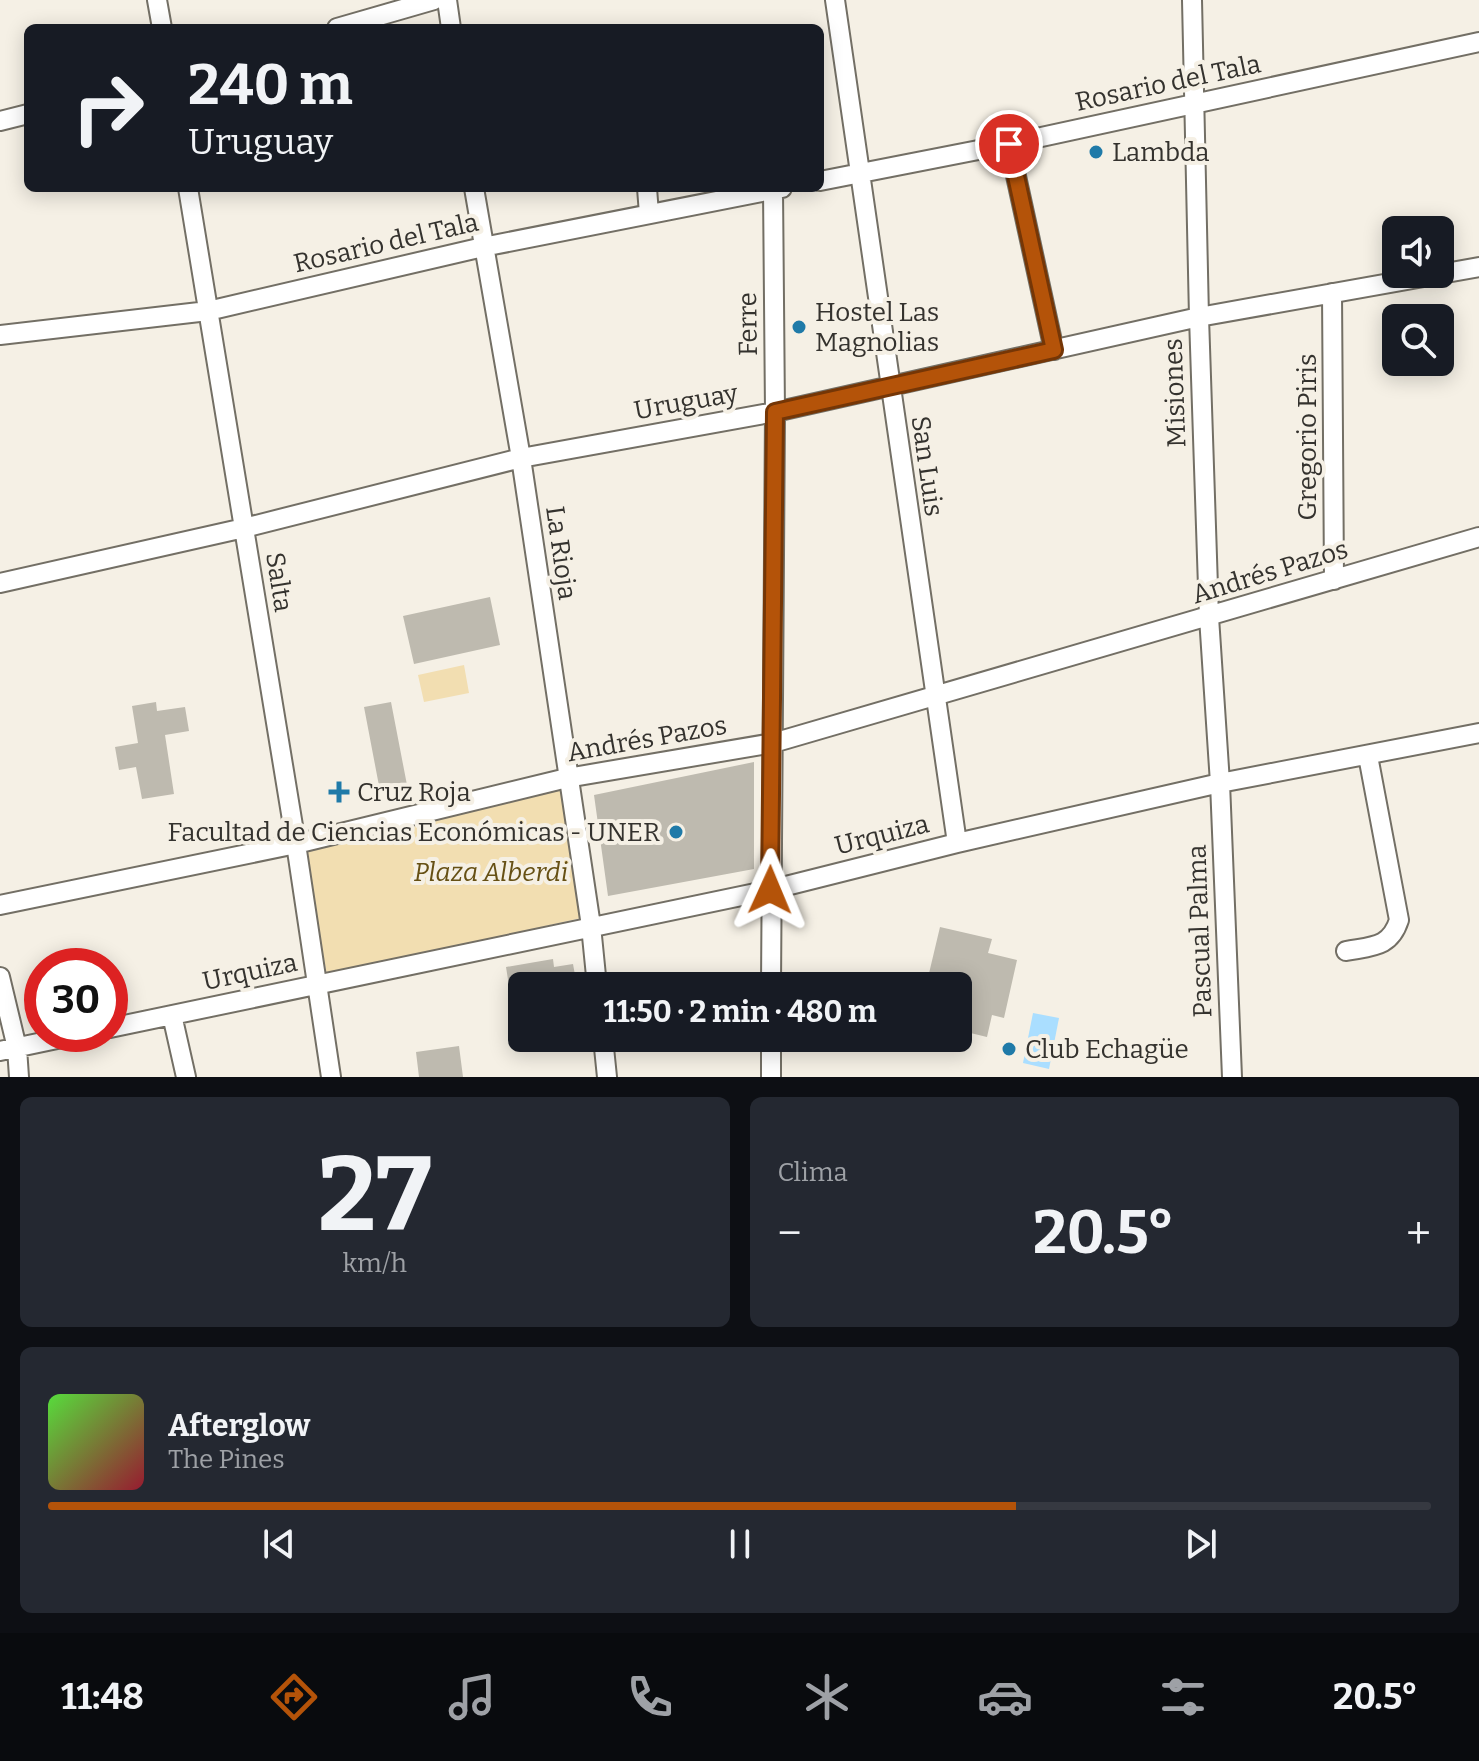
<!DOCTYPE html>
<html lang="es">
<head>
<meta charset="utf-8">
<style>
	body { margin:0; font-family:Bitter,serif; background:#242831; color:#f1f3f6; height:100vh; display:flex; flex-direction:column; font-size:30px; white-space:nowrap }
	* { box-sizing:border-box; margin:0 }
	p { font-size:26px; color:#9ea1a6 }
	.icon { flex:none; width:44px; height:44px; fill:none; stroke:currentColor; stroke-width:2; stroke-linecap:round; stroke-linejoin:round }
	.map { position:relative; height:1077px; overflow:hidden }
	.panel { display:flex; flex-direction:column; gap:20px; padding:20px; background:#0d0f14; flex:1 }
	.panel>* { flex:none }
	.guide { position:absolute; left:24px; top:24px; width:800px; height:168px; border-radius:12px; box-shadow:0 4px 20px #0003; background:#171b24; color:#f1f3f6; overflow:hidden }
	.controls { position:absolute; left:1382px; top:216px; display:grid; gap:16px }
	.controls a { display:grid; place-items:center; width:72px; height:72px; border-radius:12px; background:#171b24; box-shadow:0 4px 20px #0003; font-size:40px }
	.speed { position:absolute; left:24px; top:948px; display:flex; gap:16px; font-size:40px; font-weight:700; text-align:center }
	.speed>* { display:grid; place-content:center; width:104px; height:104px; border-radius:50%; background:#171b24; box-shadow:0 4px 20px #0003; line-height:1 }
	.speed .limit { border:12px solid #d22; background:#fff; color:#111 }
	.pin { position:absolute; display:grid; place-items:center; width:68px; height:68px; color:#fff; margin:-34px; border:4px solid #fff; border-radius:50%; box-shadow:0 2px 8px #0007 }
	.me { position:absolute; width:88px; margin:-44px; rotate:1deg; stroke-linejoin:round; filter:drop-shadow(0 0 6px #0008) }
	.turn { display:flex; align-items:center; gap:28px; height:168px; padding:0 32px; font-size:36px }
	.turn .icon { width:104px; height:104px; stroke-width:2.5 }
	.turn b { display:block; font-size:56px; line-height:68px }
	.big { font-size:60px; font-weight:700; line-height:1.1 }
	.panel .tile { flex:1; display:flex; flex-direction:column; justify-content:center; gap:12px; min-width:0; padding:0 28px; border-radius:12px; background:#242831 }
	.panel .dial { align-items:center; gap:0 }
	.dial b { font-size:104px; line-height:1 }
	.song { display:flex; align-items:center; gap:24px }
	.cover { width:96px; height:96px; border-radius:12px; background:linear-gradient(135deg,hsl(110 70% 55%),hsl(350 70% 35%)) }
	.played { height:8px; border-radius:4px; background:linear-gradient(90deg,#b45309 70%,#363941 70%) }
	.keys { display:flex; justify-content:space-around; direction:ltr }
	.heat { display:flex; justify-content:space-between; align-items:center; font-size:44px; direction:ltr }
	.panel .tiles { flex:1; display:grid; gap:20px; grid-template-columns:1fr 1fr }
	.tile:last-child { grid-column:span 2 }
	.trip { position:absolute; left:508px; top:972px; width:464px; height:80px; border-radius:12px; background:#171b24; box-shadow:0 4px 20px #0003; font-weight:700; line-height:80px; text-align:center }
	.tabs { display:flex; height:128px; justify-content:space-around; align-items:center; background:#090b0e; color:#9ea1a6 }
	.tabs .icon { width:56px; height:56px }
	.tabs .selected { color:#b45309 }
	.tabs b { font-size:36px; color:#f1f3f6 }
	.map>svg:first-child { display:block }
	.green { fill:#f2deb1 }
	.water { fill:#aadeff }
	.building { fill:#bebaaf }
	.lines { fill:none; stroke-linecap:round; stroke-linejoin:round }
	.minor-casing { stroke:#736f65; stroke-width:22 }
	.minor { stroke:#fff; stroke-width:18 }
	.route-casing { stroke:#753606; stroke-width:20 }
	.route { stroke:#b45309; stroke-width:14 }
	.poi-dot { fill:#1f7aa8; stroke:#f5f0e5; stroke-width:3 }
	.labels { text-anchor:middle; dominant-baseline:central; stroke-width:8; stroke-linejoin:round; paint-order:stroke }
	.street-label { font-size:26px; fill:#34322e; stroke:#f5f0e5 }
	.poi-label { font-size:26px; fill:#34322e; stroke:#f5f0e5; text-anchor:start }
	.park-label { font-size:26px; font-style:italic; fill:#665014; stroke:#f5f0e5 }
</style>
</head>
<body>
<div class="map">
<svg width="1479" height="1077" viewBox="0 0 1479 1077">
	<rect width="100%" height="100%" fill="#f5f0e5"/>
	<!-- green -->
	<path class="green" d="M 464,665 L 469,693 L 424,702 L 418,675 Z
		M 561,787 L 581,918 L 327,975 L 304,851 Z"/>
	<!-- water -->
	<path class="water" d="M 1033,1013 L 1059,1018 L 1049,1069 L 1023,1063 Z"/>
	<!-- building -->
	<path class="building" d="M 490,597 L 500,645 L 414,664 L 403,616 Z
		M 156,702 L 157,711 L 185,707 L 189,731 L 165,735 L 174,794 L 142,799 L 136,767 L 119,770 L 115,747 L 138,743 L 132,706 Z
		M 391,702 L 407,785 L 380,791 L 364,707 Z
		M 754,762 L 754,869 L 608,896 L 594,795 Z
		M 940,927 L 992,939 L 988,953 L 1017,960 L 1004,1018 L 992,1015 L 987,1037 L 958,1030 L 958,986 L 926,986 Z
		M 553,959 L 554,967 L 573,964 L 577,986 L 522,986 L 522,1029 L 516,1030 L 506,967 Z
		M 459,1046 L 463,1077 L 419,1077 L 416,1052 Z"/>
	<g class="lines">
		<defs>
			<path id="minor" d="M 157,0 L 162,28
				M 447,0 L 451,28
				M 835,0 L 957,843
				M 1192,0 L 1199,317 L 1209,617 L 1220,783 L 1232,1077
				M 337,28 L 434,0
				M 0,121 L 28,114
				M 1009,144 L 1054,350
				M 820,181 L 1009,144 L 1479,42
				M 188,188 L 296,844 L 331,1077
				M 474,188 L 521,458 L 591,926 L 597,986
				M 647,188 L 649,214
				M 1332,293 L 1334,580
				M 0,335 L 208,311 L 483,247 L 782,188
				M 0,583 L 244,528 L 521,458 L 775,412 L 1199,317 L 1479,267
				M 0,905 L 296,844 L 567,778 L 773,743 L 1479,537
				M 1346,951 C 1372,946 1390,948 1399,920 L 1368,756
				M 0,977 L 17,1048 L 19,1077
				M 771,986 L 775,412 L 773,190
				M 172,1015 L 186,1077
				M 110,1028 L 770,890 L 957,843 L 1220,783 L 1479,733
				M 603,1038 L 607,1077
				M 771,1038 L 771,1077
				M 0,1051 L 81,1034"/>
		</defs>
		<!-- minor casing -->
		<use href="#minor" class="minor-casing"/>
		<!-- minor -->
		<use href="#minor" class="minor"/>
	</g>
	<g class="lines">
		<defs>
			<path id="route" d="M 770,890 L 775,412 L 1054,350 L 1009,144"/>
		</defs>
		<!-- route casing -->
		<use href="#route" class="route-casing"/>
		<!-- route -->
		<use href="#route" class="route"/>
	</g>
	<!-- markers -->
	<g class="poi-dot">
		<circle cx="1096" cy="152" r="8"/>
		<circle cx="799" cy="327" r="8"/>
		<path d="M335 780h8v8h8v8h-8v8h-8v-8h-8v-8h8z"/>
		<circle cx="676" cy="832" r="8"/>
		<circle cx="1009" cy="1049" r="8"/>
	</g>
	<g class="labels">
		<!-- street labels -->
		<g class="street-label">
			<text transform="translate(1168 83) rotate(-12)">Rosario del Tala</text>
			<text transform="translate(386 243) rotate(-13)">Rosario del Tala</text>
			<text transform="translate(748 324) rotate(-91)">Ferre</text>
			<text transform="translate(1175 393) rotate(-92)">Misiones</text>
			<text transform="translate(686 402) rotate(-10)">Uruguay</text>
			<text transform="translate(1307 437) rotate(-90)">Gregorio Piris</text>
			<text transform="translate(927 466) rotate(82)">San Luis</text>
			<text transform="translate(561 553) rotate(82)">La Rioja</text>
			<text transform="translate(1270 572) rotate(-17)">Andrés Pazos</text>
			<text transform="translate(279 582) rotate(81)">Salta</text>
			<text transform="translate(647 739) rotate(-10)">Andrés Pazos</text>
			<text transform="translate(882 835) rotate(-14)">Urquiza</text>
			<text transform="translate(1200 931) rotate(-92)">Pascual Palma</text>
			<text transform="translate(250 972) rotate(-12)">Urquiza</text>
		</g>
		<!-- poi labels -->
		<g class="poi-label">
			<text x="1112" y="152">Lambda</text>
			<text x="815" y="312">Hostel Las<tspan x="815" dy="30">Magnolias</tspan></text>
			<text x="357" y="792">Cruz Roja</text>
			<text x="660" y="832" text-anchor="end">Facultad de Ciencias Económicas - UNER</text>
			<text x="1025" y="1049">Club Echagüe</text>
		</g>
		<!-- park labels -->
		<g class="park-label">
			<text x="491" y="872">Plaza Alberdi</text>
		</g>
	</g>
</svg>
<div class="controls">
<a><svg class="icon" aria-label="sound" viewBox="0 0 24 24"><path d="M4 9h4l5-4v14l-5-4H4zM17 9q2 3 0 6"/></svg></a>
<a><svg class="icon" aria-label="search" viewBox="0 0 24 24"><circle cx="10" cy="10" r="6"/><path d="M15 15l6 6"/></svg></a>
</div>
<div class="speed"><div class="limit">30</div></div>
<div class="pin" style="left:1009px;top:144px;background:#d93025"><svg class="icon" aria-label="arrive" viewBox="0 0 24 24"><path d="M6 21V4h12l-3 4 3 4H6"/></svg></div>
<svg class="me" style="left:770px;top:890px" viewBox="-20 -20 40 40"><path d="M0-17L14 15 0 8-14 15z" fill="#b45309" stroke="#fff" stroke-width="4"/></svg>
<div class="trip">11:50 · 2 min · 480 m</div>
<div class="guide">
<div class="turn"><svg class="icon" aria-label="right" viewBox="0 0 24 24"><path d="M7 20v-9h11M14 6l5 5-5 5"/></svg><div><b>240 m</b>Uruguay</div></div>
</div>
</div>
<section class="panel">
<div class="tiles">
<div class="tile dial"><b>27</b><p>km/h</p></div>
<div class="tile"><p>Clima</p>
<div class="heat"><a>−</a><b class="big">20.5°</b><a>+</a></div>
</div>
<div class="tile">
<div class="song"><i class="cover"></i><div><b>Afterglow</b><p>The Pines</p></div></div>
<div class="played"></div>
<div class="keys"><svg class="icon" aria-label="previous" viewBox="0 0 24 24"><path d="M18 5L8 12l10 7zM5 5v14"/></svg><svg class="icon" aria-label="pause" viewBox="0 0 24 24"><path d="M8 5v14M16 5v14"/></svg><svg class="icon" aria-label="next" viewBox="0 0 24 24"><path d="M6 5l10 7-10 7zM19 5v14"/></svg></div>
</div>
</div>
</section>
<nav class="tabs">
<b>11:48</b>
<svg class="icon selected" aria-label="directions" viewBox="0 0 24 24"><path d="M12 3l9 9-9 9-9-9zM9 14v-3h6M13 9l2 2-2 2"/></svg>
<svg class="icon" aria-label="music" viewBox="0 0 24 24"><path d="M9 18V5l10-2v13"/><circle cx="6" cy="18" r="3"/><circle cx="16" cy="16" r="3"/></svg>
<svg class="icon" aria-label="phone" viewBox="0 0 24 24"><path d="M5 4h4l2 5-3 2q2 4 5 5l2-3 5 2v4C11 20 4 13 5 4z"/></svg>
<svg class="icon" aria-label="climate" viewBox="0 0 24 24"><path d="M12 3v18M4 7l16 10M4 17L20 7"/></svg>
<svg class="icon" aria-label="car" viewBox="0 0 24 24"><path d="M5 17H2v-5l4-1 3-4h7l3 4 3 1v5h-3M9 17h6M6 11h13"/><circle cx="7" cy="17" r="2"/><circle cx="17" cy="17" r="2"/></svg>
<svg class="icon" aria-label="filters" viewBox="0 0 24 24"><path d="M4 7h16M4 17h16"/><circle cx="9" cy="7" r="2"/><circle cx="15" cy="17" r="2"/></svg>
<b>20.5°</b>
</nav>
</body>
</html>
